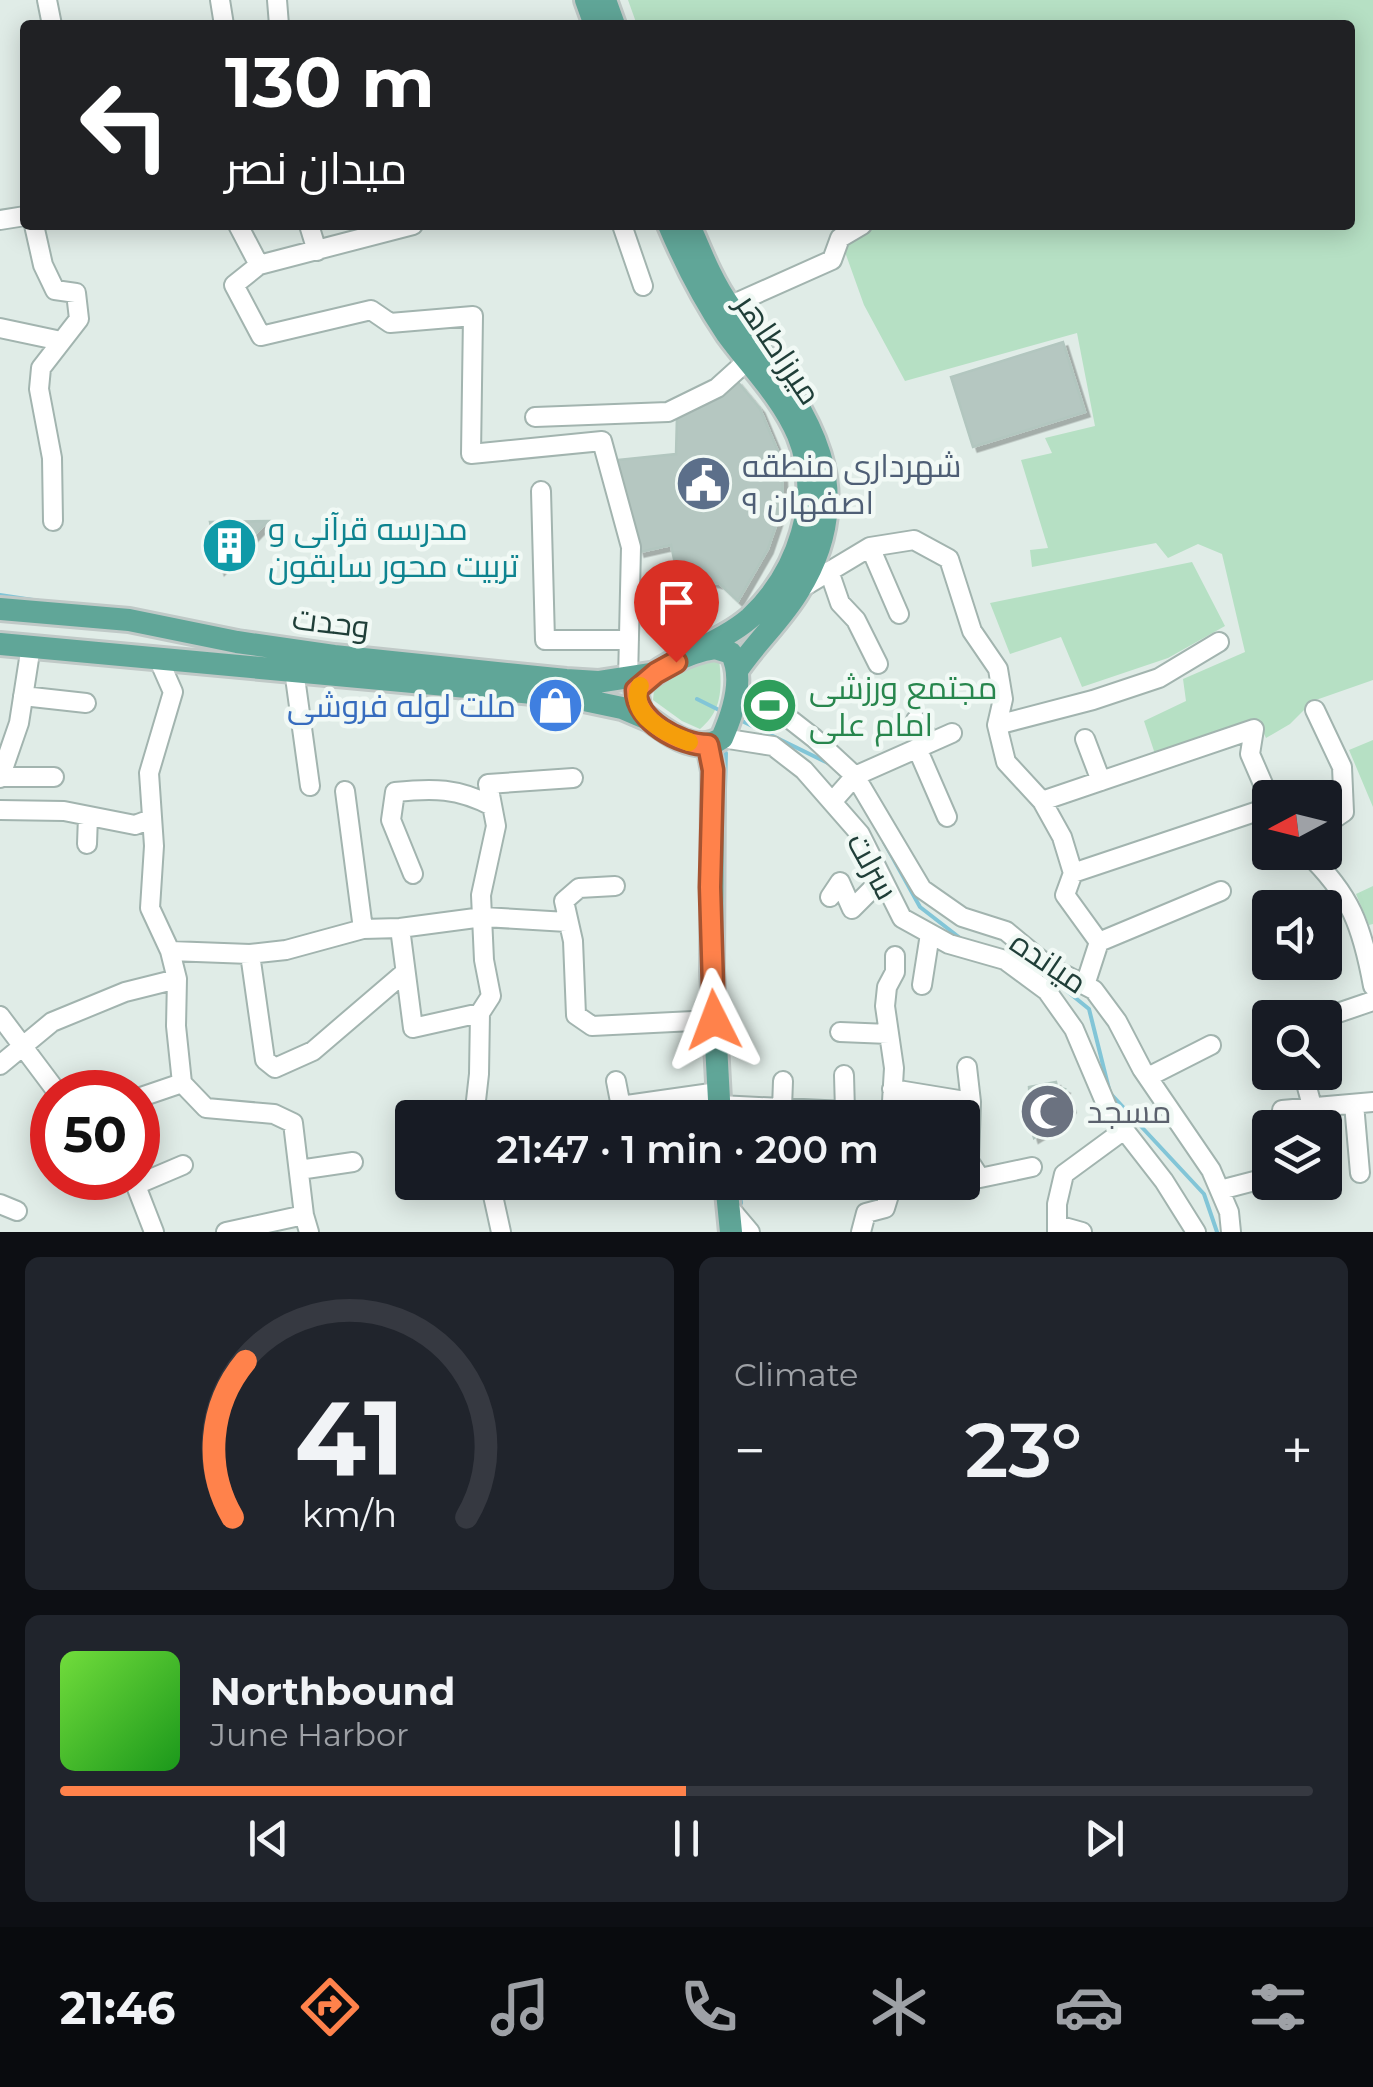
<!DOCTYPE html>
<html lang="en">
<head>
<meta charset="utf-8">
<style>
	body { margin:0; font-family:Montserrat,Cairo,sans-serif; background:#20242c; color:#f1f3f6; height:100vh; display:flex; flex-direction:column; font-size:38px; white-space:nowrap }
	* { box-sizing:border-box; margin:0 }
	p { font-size:32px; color:#9ea1a6 }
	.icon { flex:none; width:55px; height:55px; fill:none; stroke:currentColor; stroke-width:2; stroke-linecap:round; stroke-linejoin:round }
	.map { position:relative; height:1232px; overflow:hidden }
	.side { display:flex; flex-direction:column; gap:25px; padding:25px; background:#0d0f14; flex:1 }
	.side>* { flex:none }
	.hud { position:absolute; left:20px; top:20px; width:1335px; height:210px; border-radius:10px; box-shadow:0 5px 25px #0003; background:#202124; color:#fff; overflow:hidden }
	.needle { width:65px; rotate:263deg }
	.controls { position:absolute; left:1252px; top:780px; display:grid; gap:20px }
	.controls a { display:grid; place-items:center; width:90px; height:90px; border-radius:10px; background:#171b24; box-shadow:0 5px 25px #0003; font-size:50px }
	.speed { position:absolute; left:30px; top:1070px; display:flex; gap:20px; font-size:50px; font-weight:700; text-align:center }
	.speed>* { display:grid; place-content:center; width:130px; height:130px; border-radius:50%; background:#171b24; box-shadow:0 5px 25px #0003; line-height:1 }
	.speed .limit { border:15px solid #d22; background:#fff; color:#111 }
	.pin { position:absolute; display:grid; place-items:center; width:85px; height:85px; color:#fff; margin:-102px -42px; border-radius:50% 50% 50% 0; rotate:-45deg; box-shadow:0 0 10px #0007 }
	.pin .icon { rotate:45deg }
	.me { position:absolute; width:110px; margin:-55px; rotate:357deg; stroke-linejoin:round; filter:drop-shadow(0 0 8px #0008) }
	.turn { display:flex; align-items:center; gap:35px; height:210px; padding:0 40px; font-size:45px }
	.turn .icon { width:130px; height:130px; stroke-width:2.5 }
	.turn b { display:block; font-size:70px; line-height:85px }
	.big { font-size:75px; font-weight:600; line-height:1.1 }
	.side .widget { flex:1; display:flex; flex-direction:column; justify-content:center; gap:15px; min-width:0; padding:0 35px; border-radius:15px; background:#20242c }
	.side .dial { align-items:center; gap:0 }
	.dial svg { height:260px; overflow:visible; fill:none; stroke:#363941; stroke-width:7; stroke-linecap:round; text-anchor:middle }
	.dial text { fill:#f1f3f6; stroke:none }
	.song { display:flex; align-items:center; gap:30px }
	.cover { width:120px; height:120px; border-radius:15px; background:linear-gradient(135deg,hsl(100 70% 55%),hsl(120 70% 35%)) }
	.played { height:10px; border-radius:5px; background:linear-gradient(90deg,#ff824b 50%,#363941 50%) }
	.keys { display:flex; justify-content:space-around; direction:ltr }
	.heat { display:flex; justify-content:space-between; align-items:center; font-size:55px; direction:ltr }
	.side .tiles { flex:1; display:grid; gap:25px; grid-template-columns:1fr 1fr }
	.widget:last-child { grid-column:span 2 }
	.trip { position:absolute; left:395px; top:1100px; width:585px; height:100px; border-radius:10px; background:#171b24; box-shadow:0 5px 25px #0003; font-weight:600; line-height:100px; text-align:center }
	.tabs { display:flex; height:160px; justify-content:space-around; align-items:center; background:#090b0e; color:#9ea1a6 }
	.tabs .icon { width:70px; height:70px }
	.tabs .current { color:#ff824b }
	.tabs b { font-size:45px; color:#f1f3f6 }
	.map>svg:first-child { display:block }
	.green { fill:#b6e0c4 }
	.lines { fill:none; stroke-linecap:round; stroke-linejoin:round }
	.stream { stroke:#82c5d7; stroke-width:4 }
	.building { fill:#b5c7c1; stroke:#b2c6bf; stroke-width:2.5; filter:url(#shadow) }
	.minor-casing { stroke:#a2b4af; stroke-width:22 }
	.major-casing { stroke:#c0c9c7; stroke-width:28 }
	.minor { stroke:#fff; stroke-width:18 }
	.major { stroke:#60a698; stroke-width:22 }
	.route-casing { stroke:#a65431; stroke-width:25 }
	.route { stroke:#ff824b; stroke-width:18 }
	.slow { stroke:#f59e0b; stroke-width:18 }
	.labels { text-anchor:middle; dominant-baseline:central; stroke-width:9; stroke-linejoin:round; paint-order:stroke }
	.street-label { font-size:32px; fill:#1f3e38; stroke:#f1f9f5 }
	.service-label { font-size:32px; fill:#4e5e75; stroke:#f1f9f5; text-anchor:start }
	.culture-label { font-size:32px; fill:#0d838f; stroke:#f1f9f5; text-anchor:start }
	.leisure-label { font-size:32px; fill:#27864d; stroke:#f1f9f5; text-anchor:start }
	.shop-label { font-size:32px; fill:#366cbe; stroke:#f1f9f5; text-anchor:end }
	.worship-label { font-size:32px; fill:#5b616d; stroke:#f1f9f5; text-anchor:start }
</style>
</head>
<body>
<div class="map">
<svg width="1373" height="1232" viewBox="0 0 1373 1232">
	<defs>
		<filter id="shadow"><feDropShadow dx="4.5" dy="4.5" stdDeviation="0" flood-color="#0004"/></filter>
	</defs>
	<rect width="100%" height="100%" fill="#e0ece7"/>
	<!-- green -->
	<path class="green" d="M 628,0 L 1373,0 L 1373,680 L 1313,701 L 1290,724 L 1266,738 L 1260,725 L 1253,720 L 1156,757 L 1144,721 L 1186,701 L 1183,679 L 1245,652 L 1222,554 L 1198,544 L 1168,558 L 1156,543 L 1032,567 L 1030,550 L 1048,548 L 1021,460 L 1052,453 L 1045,438 L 1095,426 L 1077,333 L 905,381 L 864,305 L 840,238 L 829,225 L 1350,225 L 1350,25 L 637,25 Z
		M 1192,562 L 1225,626 L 1168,658 L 1082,687 L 1061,637 L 1010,654 L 990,603 Z
		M 719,658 C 722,687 723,710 700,729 L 682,721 L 653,700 L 654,690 C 675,674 694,663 719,658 Z
		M 1373,740 L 1373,807 L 1349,750 Z
		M 1373,886 L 1373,924 L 1369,925 L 1356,894 Z"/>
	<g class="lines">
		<!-- stream -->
		<path class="stream" d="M 0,595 L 46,602
			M 228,629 L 313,642
			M 697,699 L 723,712
			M 738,719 L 832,765
			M 724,824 L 726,753
			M 884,842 L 920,907 L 960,938
			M 1046,974 L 1089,1009 L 1110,1093 L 1204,1194 L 1217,1232
			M 732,1117 L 732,1118
			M 738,1182 L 741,1203"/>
	</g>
	<!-- building -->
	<path class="building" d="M 1063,342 L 1085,412 L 973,447 L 951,377 Z
		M 737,381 L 760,409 L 782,461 L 783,505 L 768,549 L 738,601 L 720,584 L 677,573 L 671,545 L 640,552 L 617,460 L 676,454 L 677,416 Z
		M 268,521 L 220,570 L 210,522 Z
		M 1056,1082 L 1057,1087 L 1065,1089 L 1062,1095 L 1067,1097 L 1071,1108 L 1060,1122 L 1034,1138 L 1027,1114 L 1030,1108 L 1029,1087 Z"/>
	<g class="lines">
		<defs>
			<path id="minor" d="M 47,0 L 52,25
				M 220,0 L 224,25
				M 277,0 L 279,25
				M 0,220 L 25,216
				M 34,225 L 43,265 L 55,290 L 76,293 L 79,319 L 41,368 L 39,389 L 52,458 L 53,521
				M 238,225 L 259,265 L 234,285 L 261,336 L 371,310 L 390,323 L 473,316 L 471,454 L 602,441 L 631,547 L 628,680
				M 309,225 L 317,251
				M 622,225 L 643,286
				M 259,265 L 413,225
				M 729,306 L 832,260 L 840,238 L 862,225
				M 0,328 L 61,341
				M 535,417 L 668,412 L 717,388 L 748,360
				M 541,491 L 545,640 L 629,640
				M 870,547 L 899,614
				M 829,571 L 840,603 L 856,620 L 878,664
				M 800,589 L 870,547 L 914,540 L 949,559 L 972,631 L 998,669 L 1003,699 L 997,725 L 1006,762 L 1042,801 L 1062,837 L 1073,873 L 1065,895 L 1099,942 L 1085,985
				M 294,670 L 310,786
				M 23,696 L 86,703
				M 768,702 L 814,738 L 855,776 L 922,889 L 962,917 L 1006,931 L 1048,966 L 1094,990 L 1117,1021 L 1142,1069 L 1211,1170 L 1229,1212 L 1231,1232
				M 1315,710 L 1342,767 L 1344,812 L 1325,825
				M 916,720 L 931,742
				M 997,725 L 1093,700 L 1159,678 L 1219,642
				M 722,738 L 773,746 L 804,770 L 860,834 L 902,918 L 949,944 L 1005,960 L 1047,991 L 1074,1029 L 1108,1109 L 1164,1181 L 1196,1232
				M 1085,739 L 1101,781
				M 917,748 L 947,817
				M 0,777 L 54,777
				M 0,778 L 19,723 L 31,646
				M 345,791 L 363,929
				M 1042,801 L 1254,729 L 1250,754 L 1270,800
				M 832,802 L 855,776 L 952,733
				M 0,810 L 64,811 L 135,825 L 151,819
				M 87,844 L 88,816
				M 1306,852 C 1351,895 1362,926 1373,986
				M 1073,873 L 1270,807
				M 413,874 L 391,820 L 395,792 C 433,788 458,788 492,806
				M 615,886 L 579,888 L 564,901 L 573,941 L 576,1015 L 592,1026 L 714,1020
				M 830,897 L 840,882 L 852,909 L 881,880
				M 400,928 L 413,1028 L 480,1013 L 491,996 L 484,960 L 481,895 L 496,826 L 488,784 L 573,778
				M 1099,942 L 1221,891
				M 170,951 L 250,954 L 286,950 L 363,929 L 400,928 L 483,917 L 567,922
				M 250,954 L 265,1060 L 275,1068 L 313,1051 L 404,973
				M 922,985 L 930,934
				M 0,1016 L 57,1092
				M 1323,1018 L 1373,1001
				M 840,1032 L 889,1034
				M 0,1065 L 52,1022 L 125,992 L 177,979
				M 967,1067 L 971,1102 L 969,1161 L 980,1178 L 1032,1167
				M 1303,1072 L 1312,1106
				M 1148,1077 L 1211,1045
				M 616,1081 L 623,1117
				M 182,1083 L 206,1108 L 274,1114 L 293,1123 L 304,1215
				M 892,1089 L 971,1102
				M 138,1098 L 182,1083 L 176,1026 L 177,979 L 170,951 L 150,908 L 154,846 L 149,773 L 173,692 L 158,658
				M 1354,1104 L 1360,1173
				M 719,1105 L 845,1111 L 844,1075
				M 620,1106 L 718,1092
				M 782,1108 L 783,1081
				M 1282,1110 L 1373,1102
				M 474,1118 L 479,1074 L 480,1013
				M 891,1118 L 894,1068 L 885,1006 L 887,987 L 895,972 L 895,956
				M 299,1170 L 353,1162
				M 133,1178 L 154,1232
				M 490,1182 L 501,1232
				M 136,1185 L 183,1165
				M 1220,1190 L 1270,1177
				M 0,1204 L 17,1211
				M 728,1206 L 750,1232
				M 1057,1225 L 1082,1232
				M 226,1232 L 304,1215 L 309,1232
				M 861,1232 L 866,1213 L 885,1208 L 893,1182
				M 1057,1232 L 1057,1204 L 1064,1174 L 1124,1130"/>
			<path id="major" d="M 586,0 L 595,25
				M 605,0 L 614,25
				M 669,225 C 685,263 704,300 727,334 C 751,367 782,397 798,435 C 824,499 798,573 750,618 C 735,631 715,641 697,650
				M 689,225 C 701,253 712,282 730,307 C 793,397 869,476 799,590 C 782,619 757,641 738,669
				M 0,609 L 129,620 L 237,642 L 334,656 L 566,680 L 598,682 L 656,673
				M 0,644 L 565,696 L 622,708 L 650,720
				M 715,648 L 731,653 C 745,678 733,713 722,738 C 695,757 662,729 640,712 L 636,690 C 655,669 687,652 715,648 Z
				M 708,745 L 713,771 L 712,971 L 720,1118
				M 726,1182 L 731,1232"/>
		</defs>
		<!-- minor casing -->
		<use href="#minor" class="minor-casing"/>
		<!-- major casing -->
		<use href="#major" class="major-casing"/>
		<!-- minor -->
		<use href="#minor" class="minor"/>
		<!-- major -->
		<use href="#major" class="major"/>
	</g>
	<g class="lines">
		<defs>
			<path id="route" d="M 676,662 L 656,673 L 636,690 C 636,721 680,745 708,745 L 713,770 L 710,887 L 714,1020"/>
		</defs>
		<!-- route casing -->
		<use href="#route" class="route-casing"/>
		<!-- route -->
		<use href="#route" class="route"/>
		<!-- slow -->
		<path class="slow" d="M 640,686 C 627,714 667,734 689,742"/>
	</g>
	<!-- icons -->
	<defs>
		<symbol id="civic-disc" viewBox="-11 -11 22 22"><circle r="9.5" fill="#5c6f8a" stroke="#f1f9f5"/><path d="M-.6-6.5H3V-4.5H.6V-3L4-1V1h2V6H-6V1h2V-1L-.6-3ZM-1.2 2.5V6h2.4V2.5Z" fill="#fff"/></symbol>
		<symbol id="building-disc" viewBox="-11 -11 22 22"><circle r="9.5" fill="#0f9aa8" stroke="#f1f9f5"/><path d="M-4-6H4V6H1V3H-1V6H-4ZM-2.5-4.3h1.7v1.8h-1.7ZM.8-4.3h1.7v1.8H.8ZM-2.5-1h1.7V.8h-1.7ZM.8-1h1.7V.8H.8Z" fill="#fff"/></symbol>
		<symbol id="shop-disc" viewBox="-11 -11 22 22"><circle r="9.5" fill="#3f7fe0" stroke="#f1f9f5"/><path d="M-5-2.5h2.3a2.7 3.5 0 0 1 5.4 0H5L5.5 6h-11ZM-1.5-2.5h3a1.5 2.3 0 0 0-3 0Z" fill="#fff"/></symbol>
		<symbol id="stadium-disc" viewBox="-11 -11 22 22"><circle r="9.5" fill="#2e9e5b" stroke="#f1f9f5"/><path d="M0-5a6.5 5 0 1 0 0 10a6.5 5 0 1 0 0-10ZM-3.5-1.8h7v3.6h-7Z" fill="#fff"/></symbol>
		<symbol id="mosque-disc" viewBox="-11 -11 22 22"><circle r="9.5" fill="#6b7280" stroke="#f1f9f5"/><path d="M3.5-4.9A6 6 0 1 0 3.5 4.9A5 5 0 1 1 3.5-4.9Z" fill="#fff"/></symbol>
	</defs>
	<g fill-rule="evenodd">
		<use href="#civic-disc" x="672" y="452" width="63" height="63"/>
		<use href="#building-disc" x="198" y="514" width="63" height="63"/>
		<use href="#shop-disc" x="524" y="674" width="63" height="63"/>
		<use href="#stadium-disc" x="738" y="674" width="63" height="63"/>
		<use href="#mosque-disc" x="1016" y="1080" width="63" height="63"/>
	</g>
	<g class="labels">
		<!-- street labels -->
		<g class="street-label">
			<text transform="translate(779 349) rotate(56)">میرزاطاهر</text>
			<text transform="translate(331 622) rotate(7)">وحدت</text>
			<text transform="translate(873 866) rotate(61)">سرلت</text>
			<text transform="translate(1049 962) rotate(34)">میانده</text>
		</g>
		<!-- service labels -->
		<g class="service-label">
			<text x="742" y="465">شهرداری منطقه<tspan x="742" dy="37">۹ اصفهان</tspan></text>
		</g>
		<!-- culture labels -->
		<g class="culture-label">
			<text x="268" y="528">مدرسه قرآنی و<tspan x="268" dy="37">تربیت محور سابقون</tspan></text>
		</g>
		<!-- leisure labels -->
		<g class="leisure-label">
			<text x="809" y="687">مجتمع ورزشی<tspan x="809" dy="37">امام علی</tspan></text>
		</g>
		<!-- shop labels -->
		<g class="shop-label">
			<text x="516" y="705">ملت لوله فروشی</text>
		</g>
		<!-- worship labels -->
		<g class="worship-label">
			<text x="1087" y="1111">مسجد</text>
		</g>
	</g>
</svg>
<div class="controls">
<a><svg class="needle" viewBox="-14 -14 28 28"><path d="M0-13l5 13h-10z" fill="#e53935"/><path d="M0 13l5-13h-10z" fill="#9ea1a6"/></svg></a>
<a><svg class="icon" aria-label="sound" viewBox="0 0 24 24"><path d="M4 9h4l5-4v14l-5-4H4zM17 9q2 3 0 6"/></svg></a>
<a><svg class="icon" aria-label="search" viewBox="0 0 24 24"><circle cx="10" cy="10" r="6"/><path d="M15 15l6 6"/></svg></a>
<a><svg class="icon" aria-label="layers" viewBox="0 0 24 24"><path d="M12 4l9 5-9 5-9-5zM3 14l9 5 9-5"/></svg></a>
</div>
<div class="speed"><div class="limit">50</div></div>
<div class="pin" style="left:676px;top:662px;background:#d93025"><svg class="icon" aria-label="arrive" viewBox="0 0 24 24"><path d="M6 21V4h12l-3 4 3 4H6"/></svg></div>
<svg class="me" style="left:714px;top:1020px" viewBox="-20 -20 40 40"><path d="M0-17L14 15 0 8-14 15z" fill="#ff824b" stroke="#fff" stroke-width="4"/></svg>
<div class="trip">21:47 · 1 min · 200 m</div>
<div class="hud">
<div class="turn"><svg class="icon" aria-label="left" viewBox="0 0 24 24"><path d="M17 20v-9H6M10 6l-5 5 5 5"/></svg><div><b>130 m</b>میدان نصر</div></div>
</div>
</div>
<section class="side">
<div class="tiles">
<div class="widget dial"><svg viewBox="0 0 100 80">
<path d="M14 69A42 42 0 1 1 86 69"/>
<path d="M14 69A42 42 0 0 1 18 21" stroke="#ff824b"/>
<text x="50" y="56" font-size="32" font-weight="700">41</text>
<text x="50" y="72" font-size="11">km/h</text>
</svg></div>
<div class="widget"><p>Climate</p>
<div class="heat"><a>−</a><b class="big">23°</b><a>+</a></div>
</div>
<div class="widget">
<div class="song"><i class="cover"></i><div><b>Northbound</b><p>June Harbor</p></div></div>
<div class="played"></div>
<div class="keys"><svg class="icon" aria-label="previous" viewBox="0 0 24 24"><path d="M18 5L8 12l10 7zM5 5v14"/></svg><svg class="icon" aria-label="pause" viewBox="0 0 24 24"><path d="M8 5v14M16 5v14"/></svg><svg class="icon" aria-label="next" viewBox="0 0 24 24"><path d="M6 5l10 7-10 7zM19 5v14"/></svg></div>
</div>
</div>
</section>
<nav class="tabs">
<b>21:46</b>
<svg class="icon current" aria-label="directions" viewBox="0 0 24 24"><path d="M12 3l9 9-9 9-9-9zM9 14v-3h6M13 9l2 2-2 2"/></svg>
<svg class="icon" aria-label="music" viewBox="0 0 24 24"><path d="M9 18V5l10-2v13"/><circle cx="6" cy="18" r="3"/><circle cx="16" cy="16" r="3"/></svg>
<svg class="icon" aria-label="phone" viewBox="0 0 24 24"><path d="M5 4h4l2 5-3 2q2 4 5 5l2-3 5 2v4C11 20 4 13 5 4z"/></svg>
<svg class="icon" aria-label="climate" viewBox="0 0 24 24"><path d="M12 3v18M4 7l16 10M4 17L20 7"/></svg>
<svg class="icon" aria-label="car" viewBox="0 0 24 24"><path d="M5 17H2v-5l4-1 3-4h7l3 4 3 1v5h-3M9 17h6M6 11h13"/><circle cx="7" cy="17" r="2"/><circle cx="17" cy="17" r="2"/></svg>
<svg class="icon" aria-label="filters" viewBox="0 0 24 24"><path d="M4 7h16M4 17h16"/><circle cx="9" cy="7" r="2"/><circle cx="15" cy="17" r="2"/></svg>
</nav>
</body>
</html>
